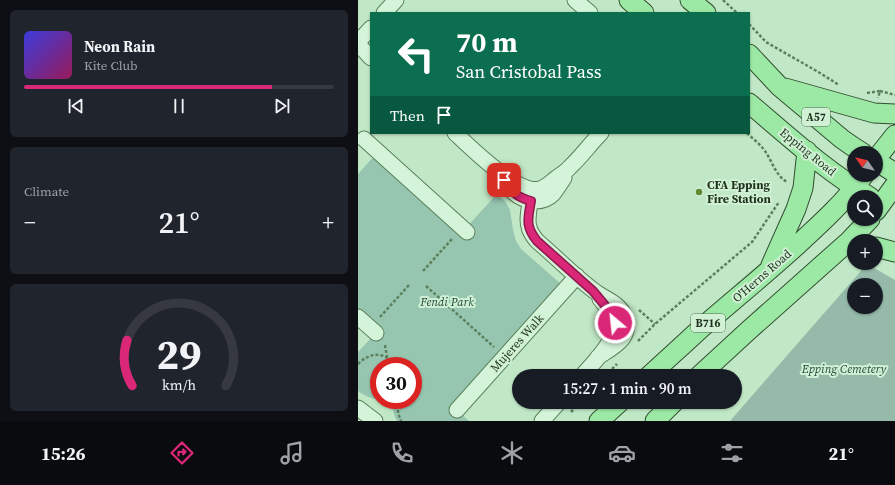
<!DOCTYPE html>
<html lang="en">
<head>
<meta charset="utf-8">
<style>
	body { margin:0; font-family:"Source Serif 4",serif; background:#20242c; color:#f1f3f6; height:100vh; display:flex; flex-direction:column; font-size:15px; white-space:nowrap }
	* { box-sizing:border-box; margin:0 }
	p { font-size:13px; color:#9ea1a6 }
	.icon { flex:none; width:22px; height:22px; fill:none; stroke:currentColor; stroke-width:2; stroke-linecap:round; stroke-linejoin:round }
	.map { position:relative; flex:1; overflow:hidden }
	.sheet { display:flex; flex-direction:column; gap:10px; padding:10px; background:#0d0f14; width:358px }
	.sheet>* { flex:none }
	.banner { position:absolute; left:12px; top:12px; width:380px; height:122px; border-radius:0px; box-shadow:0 1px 3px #0004; background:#0b6e4f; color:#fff; overflow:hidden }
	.needle { width:26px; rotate:304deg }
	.buttons { position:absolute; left:489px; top:146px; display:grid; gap:8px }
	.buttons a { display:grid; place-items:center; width:36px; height:36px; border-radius:50%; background:#171b24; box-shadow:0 1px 3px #0004; font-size:20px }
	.speed { position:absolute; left:12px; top:357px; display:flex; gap:8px; font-size:20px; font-weight:700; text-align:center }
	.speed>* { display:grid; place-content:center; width:52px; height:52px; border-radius:50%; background:#171b24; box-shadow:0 1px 3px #0004; line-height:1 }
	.speed .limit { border:6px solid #d22; background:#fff; color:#111 }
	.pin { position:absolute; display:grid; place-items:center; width:34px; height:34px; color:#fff; margin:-17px; border-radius:8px; box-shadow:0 2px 6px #0006 }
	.me { position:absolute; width:44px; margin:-22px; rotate:332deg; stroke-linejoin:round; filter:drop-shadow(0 0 3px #0008) }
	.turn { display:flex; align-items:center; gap:14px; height:84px; padding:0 20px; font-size:18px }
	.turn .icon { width:52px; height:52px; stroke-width:2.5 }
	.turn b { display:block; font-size:28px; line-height:34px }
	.then { display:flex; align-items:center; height:38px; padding:0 20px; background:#0003; gap:8px; font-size:15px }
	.big { font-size:30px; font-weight:600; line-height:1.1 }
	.sheet .widget { flex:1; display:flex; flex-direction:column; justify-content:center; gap:6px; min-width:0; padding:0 14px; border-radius:6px; background:#20242c }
	.sheet .dial { align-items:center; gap:0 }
	.dial svg { height:104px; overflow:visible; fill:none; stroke:#363941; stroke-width:7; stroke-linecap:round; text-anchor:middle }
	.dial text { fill:#f1f3f6; stroke:none }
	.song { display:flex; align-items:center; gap:12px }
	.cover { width:48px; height:48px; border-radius:6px; background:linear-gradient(135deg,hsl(240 70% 55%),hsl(330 70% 35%)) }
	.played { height:4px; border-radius:2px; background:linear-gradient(90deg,#db2777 80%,#363941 80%) }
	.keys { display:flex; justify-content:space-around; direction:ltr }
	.heat { display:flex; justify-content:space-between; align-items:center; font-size:22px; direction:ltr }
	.trip { position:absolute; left:154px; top:369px; width:230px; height:40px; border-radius:20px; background:#171b24; box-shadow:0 1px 3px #0004; font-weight:600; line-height:40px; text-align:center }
	.tab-bar { display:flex; height:64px; justify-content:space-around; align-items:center; background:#090b0e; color:#9ea1a6 }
	.tab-bar .icon { width:28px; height:28px }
	.tab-bar .current { color:#db2777 }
	.tab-bar b { font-size:18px; color:#f1f3f6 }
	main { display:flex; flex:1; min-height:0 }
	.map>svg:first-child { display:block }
	.green { fill:#96c5b0 }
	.cemetery { fill:#95baaa; fill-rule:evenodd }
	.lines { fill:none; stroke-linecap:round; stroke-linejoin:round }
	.minor-casing { stroke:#5c805b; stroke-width:17 }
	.major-casing { stroke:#324e2f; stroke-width:21 }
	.path { stroke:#5c805b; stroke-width:2.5; stroke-dasharray:3 2; stroke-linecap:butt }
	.minor { stroke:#d3f4d8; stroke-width:15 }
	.major { stroke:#9ce8a5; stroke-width:19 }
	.route-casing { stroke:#8e194d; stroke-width:10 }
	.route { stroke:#db2777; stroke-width:7 }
	.poi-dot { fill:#638831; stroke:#d0f1d4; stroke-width:1.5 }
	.labels { text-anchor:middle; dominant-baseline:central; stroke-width:4; stroke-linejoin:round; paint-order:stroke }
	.shield { fill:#d0f1d4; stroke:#546b54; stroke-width:1 }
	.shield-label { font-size:11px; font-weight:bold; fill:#1f311d }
	.street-label { font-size:12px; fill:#1f311d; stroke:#d0f1d4 }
	.poi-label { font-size:12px; font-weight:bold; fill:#1f311d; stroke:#d0f1d4; text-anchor:start }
	.park-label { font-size:12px; font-style:italic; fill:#264b40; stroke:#d0f1d4 }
</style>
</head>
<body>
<main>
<section class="sheet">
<div class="widget">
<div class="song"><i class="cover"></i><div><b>Neon Rain</b><p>Kite Club</p></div></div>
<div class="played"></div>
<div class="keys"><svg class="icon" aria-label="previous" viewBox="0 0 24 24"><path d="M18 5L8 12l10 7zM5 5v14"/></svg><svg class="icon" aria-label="pause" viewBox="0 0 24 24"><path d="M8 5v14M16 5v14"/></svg><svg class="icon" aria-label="next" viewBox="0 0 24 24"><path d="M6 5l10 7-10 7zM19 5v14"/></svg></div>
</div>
<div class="widget"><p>Climate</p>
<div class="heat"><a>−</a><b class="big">21°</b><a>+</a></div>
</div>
<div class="widget dial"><svg viewBox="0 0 100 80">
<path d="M14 69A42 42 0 1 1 86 69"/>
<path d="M14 69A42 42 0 0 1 10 34" stroke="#db2777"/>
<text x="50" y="56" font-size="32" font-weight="700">29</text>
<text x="50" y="72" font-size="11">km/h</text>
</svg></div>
</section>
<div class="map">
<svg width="537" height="421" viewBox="0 0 537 421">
	<rect width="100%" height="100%" fill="#c1e8c6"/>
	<!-- green -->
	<path class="green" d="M 18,154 L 105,231 L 139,194 L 147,201 L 152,210 L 155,230 L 158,241 L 163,249 L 203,284 L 99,410 L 111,421 L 39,421 C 36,416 35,411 34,405 L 27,401 L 21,400 L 55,400 L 55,366 L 21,366 L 21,400 C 12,398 7,396 0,391 L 0,352 L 18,333 L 0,313 L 0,174 Z"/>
	<!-- cemetery -->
	<path class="cemetery" d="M 509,264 L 537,280 L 537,421 L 372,421 ZM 496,285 L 518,285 L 518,307 L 496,307 Z"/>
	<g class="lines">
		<defs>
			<path id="minor" d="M 217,0 L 232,13
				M 26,13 L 38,0
				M 0,42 L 13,28
				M 0,44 L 13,58
				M 97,133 C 113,148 160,195 182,189 C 188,187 192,183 197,179 C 202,175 208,172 212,167 C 223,157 232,144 243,133
				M 6,139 L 109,232
				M 147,182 C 150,185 152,189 155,192 C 166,202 184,205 195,194 C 199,189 202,184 206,178
				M 174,190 C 173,199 168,219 171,227 C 172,233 176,237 179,241 C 198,257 215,275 235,290 C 242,296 251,299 258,305 C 263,309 265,312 267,318 C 274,339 255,347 240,357
				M 0,317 L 18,333
				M 224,376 C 234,364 260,339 257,323 C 255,314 248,306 242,299
				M 0,408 L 17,421
				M 99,410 L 219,276
				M 184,421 L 201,402"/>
			<path id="major" d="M 271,0 L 286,13
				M 332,0 L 348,13
				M 391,54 L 422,87 L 484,139 L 494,146 L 505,153
				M 427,88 L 516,113 L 537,114
				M 391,103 C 430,136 468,171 512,197
				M 518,159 L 537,135
				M 518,161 L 537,173
				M 518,211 L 537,185
				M 518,247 L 537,252
				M 413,265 L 438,209 L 445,188 L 449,151
				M 291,376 C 307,361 324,346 340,331 C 372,303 404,277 435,249 C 460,226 486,203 506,175
				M 341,376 L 391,330 L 491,241 L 512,219
				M 241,421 L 262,402
				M 297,421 L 316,402"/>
		</defs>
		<!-- minor casing -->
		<use href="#minor" class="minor-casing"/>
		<!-- major casing -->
		<use href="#major" class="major-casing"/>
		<!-- path -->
		<path class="path" d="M 365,0 L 379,13
			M 391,24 L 408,42 L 462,73 L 481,85
			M 522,91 L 537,95
			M 509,93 L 522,91 L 520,98
			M 389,133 C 395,139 402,144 407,151 C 414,161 418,176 429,182
			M 65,271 L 94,239
			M 68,286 L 136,347
			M 281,310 L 297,324
			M 22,317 L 51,285
			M 280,341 L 297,324 L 394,242 L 421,202
			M 27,345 L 29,357
			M 0,364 C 13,351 27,352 39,366
			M 247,376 L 259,364
			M 40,400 L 40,413 L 43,421
			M 213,412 L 223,402"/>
		<!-- minor -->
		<use href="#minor" class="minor"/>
		<!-- major -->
		<use href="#major" class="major"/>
	</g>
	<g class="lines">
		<defs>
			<path id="route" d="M 146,180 C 155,192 158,197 173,201 C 170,219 167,226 179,241 L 235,291 L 250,309 L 257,323"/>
		</defs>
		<!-- route casing -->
		<use href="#route" class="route-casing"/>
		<!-- route -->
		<use href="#route" class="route"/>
	</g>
	<!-- markers -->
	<circle class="poi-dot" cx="341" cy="192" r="4"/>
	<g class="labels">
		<!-- shield labels -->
		<g class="shield">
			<rect x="444" y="108" width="28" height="18" rx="3"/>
			<rect x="333" y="314" width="34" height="18" rx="3"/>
		</g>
		<g class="shield-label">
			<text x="458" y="117">A57</text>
			<text x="350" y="323">B716</text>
		</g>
		<!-- street labels -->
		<g class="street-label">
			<text transform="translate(450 152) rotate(39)">Epping Road</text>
			<text transform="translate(404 276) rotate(-41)">O'Herns Road</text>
			<text transform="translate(159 343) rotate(-48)">Mujeres Walk</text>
		</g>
		<!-- poi labels -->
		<g class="poi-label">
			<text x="349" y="185">CFA Epping<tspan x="349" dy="14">Fire Station</tspan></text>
		</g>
		<!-- park labels -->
		<g class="park-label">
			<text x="89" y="302">Fendi Park</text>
			<text x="486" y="369">Epping Cemetery</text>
		</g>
	</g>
</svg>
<div class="buttons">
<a><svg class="needle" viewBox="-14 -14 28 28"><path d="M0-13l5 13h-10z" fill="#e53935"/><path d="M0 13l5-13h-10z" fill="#9ea1a6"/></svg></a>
<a><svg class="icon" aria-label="search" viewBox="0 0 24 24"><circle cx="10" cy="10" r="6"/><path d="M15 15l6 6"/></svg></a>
<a>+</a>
<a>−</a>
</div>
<div class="speed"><div class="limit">30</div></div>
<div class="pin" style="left:146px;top:180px;background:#d93025"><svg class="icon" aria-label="arrive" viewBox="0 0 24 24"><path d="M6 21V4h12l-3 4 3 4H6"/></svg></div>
<svg class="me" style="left:257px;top:323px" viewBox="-20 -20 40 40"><circle r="17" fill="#db2777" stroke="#fff" stroke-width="3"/><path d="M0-11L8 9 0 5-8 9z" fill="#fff"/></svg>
<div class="trip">15:27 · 1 min · 90 m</div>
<div class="banner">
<div class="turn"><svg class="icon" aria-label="left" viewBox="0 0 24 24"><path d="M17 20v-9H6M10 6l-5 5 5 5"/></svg><div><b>70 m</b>San Cristobal Pass</div></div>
<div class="then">Then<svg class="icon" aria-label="arrive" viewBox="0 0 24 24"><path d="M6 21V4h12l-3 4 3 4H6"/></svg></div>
</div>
</div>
</main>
<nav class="tab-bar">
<b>15:26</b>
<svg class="icon current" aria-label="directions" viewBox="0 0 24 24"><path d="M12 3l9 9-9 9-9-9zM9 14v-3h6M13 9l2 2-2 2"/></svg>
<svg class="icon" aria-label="music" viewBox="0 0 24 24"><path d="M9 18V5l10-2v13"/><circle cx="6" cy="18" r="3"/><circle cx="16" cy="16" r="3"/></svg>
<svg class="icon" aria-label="phone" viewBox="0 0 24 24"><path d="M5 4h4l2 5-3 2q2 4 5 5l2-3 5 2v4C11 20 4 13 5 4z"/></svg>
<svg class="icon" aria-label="climate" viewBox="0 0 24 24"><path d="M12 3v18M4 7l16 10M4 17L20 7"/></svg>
<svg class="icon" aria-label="car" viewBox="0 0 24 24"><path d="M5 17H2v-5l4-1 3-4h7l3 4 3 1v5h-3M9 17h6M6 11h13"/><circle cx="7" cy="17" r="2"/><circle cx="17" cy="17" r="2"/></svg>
<svg class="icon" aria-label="filters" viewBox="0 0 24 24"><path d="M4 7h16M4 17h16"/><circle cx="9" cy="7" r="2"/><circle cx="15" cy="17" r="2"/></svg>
<b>21°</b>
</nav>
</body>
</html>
